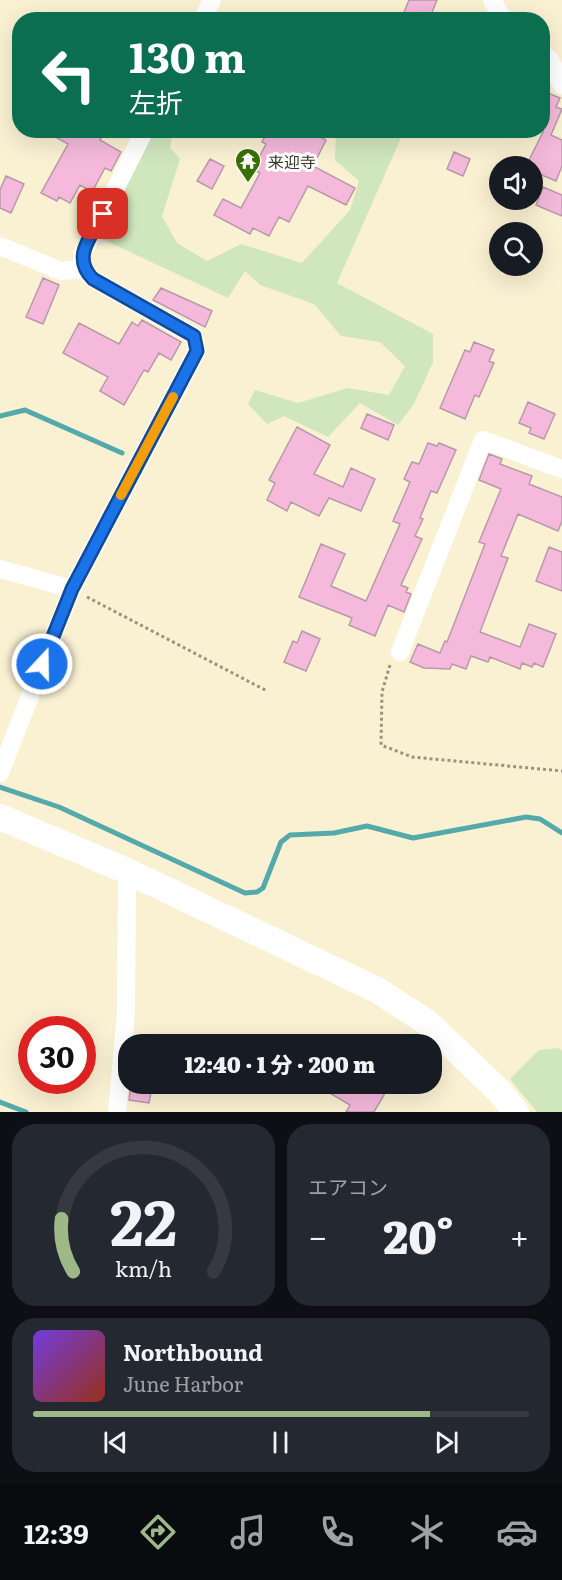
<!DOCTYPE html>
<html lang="ja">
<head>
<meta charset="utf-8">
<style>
	body { margin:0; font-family:Literata,"Noto Sans JP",serif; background:#242831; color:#f1f3f6; height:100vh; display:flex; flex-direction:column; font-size:22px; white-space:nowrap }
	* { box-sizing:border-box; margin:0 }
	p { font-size:20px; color:#9ea1a6 }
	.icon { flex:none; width:33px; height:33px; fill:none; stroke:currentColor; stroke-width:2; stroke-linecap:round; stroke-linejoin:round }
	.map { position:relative; height:1112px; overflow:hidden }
	.panel { display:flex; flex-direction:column; gap:12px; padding:12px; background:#0d0f14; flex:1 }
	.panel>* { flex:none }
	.banner { position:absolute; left:12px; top:12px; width:538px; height:126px; border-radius:24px; box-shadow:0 6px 24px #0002; background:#0b6e4f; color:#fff; overflow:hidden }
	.buttons { position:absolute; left:489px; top:156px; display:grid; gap:12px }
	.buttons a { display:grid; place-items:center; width:54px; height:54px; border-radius:50%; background:#171b24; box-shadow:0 6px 24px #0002; font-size:30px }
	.speed { position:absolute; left:18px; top:1016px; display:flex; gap:12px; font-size:30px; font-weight:700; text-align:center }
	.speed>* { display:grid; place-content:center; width:78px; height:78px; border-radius:50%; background:#171b24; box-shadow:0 6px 24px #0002; line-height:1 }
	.speed .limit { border:9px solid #d22; background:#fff; color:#111 }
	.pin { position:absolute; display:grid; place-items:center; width:51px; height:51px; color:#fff; margin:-26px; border-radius:12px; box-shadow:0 3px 9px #0006 }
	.me { position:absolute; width:66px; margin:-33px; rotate:21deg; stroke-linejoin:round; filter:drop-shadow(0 0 4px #0008) }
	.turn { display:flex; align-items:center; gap:21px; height:126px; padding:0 18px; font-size:27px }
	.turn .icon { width:78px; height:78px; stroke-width:2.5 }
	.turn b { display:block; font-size:42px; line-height:51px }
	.big { font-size:45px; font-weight:800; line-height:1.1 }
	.panel .tile { flex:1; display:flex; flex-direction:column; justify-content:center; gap:9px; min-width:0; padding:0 21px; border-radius:24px; background:#242831 }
	.panel .dial { align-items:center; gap:0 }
	.dial svg { height:156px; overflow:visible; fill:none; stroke:#363941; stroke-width:7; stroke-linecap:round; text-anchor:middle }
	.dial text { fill:#f1f3f6; stroke:none }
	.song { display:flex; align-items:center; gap:18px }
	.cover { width:72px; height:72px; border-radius:9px; background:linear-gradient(135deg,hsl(260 70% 55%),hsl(10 70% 35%)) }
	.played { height:6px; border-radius:3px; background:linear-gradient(90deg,#9eb887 80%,#363941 80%) }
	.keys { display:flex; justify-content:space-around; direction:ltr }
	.heat { display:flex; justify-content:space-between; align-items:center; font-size:33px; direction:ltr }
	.panel .tiles { flex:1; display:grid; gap:12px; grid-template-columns:1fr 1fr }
	.tile:last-child { grid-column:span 2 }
	.trip { position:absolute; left:118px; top:1034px; width:324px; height:60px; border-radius:24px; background:#171b24; box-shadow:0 6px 24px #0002; font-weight:800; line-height:60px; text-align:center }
	.tabs { display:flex; height:96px; justify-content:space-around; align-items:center; background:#090b0e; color:#9ea1a6 }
	.tabs .icon { width:42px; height:42px }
	.tabs .selected { color:#9eb887 }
	.tabs b { font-size:27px; color:#f1f3f6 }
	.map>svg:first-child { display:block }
	.green { fill:#d0e6bd }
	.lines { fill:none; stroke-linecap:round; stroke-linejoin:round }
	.stream { stroke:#54a9aa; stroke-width:5 }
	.building { fill:#f5b9db; stroke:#b79aaa; stroke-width:1.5 }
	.path { stroke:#9a947f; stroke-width:3; stroke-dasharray:3 3; stroke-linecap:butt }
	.street { stroke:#fff; stroke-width:18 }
	.secondary { stroke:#fff; stroke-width:26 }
	.route-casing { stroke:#114b97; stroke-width:15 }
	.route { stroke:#1a73e8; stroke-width:10 }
	.slow { stroke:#f59e0b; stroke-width:10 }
	.labels { text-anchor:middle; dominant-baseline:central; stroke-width:6; stroke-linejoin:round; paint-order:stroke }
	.poi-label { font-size:16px; fill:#3b382c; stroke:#fff; text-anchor:start }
</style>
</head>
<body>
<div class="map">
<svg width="562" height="1112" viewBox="0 0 562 1112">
	<rect width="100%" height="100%" fill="#faf1d3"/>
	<!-- green -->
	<path class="green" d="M 153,131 L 173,131 L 170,148 L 180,159 L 162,216 L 177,243 L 207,261 L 241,244 L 302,263 L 350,210 L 359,181 L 335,160 L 336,131 L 404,131 L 337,283 L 433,334 L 433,362 L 414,404 L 398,425 L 360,403 L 328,437 L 284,416 L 267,424 L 248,404 L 255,390 L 298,403 L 348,388 L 389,395 L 405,366 L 380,342 L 341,336 L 314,304 L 260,285 L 245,271 L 228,298 L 98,237 Z
		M 559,1048 L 562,1051 L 562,1112 L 537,1112 L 510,1079 L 539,1050 Z"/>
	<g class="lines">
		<!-- stream -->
		<path class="stream" d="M 0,416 L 25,410 L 122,453
			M 0,787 L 59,807 L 245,893 L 257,892 L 263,888 L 281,842 L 290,835 L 334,833 L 367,826 L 413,838 L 526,817 L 540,819 L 562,833
			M 0,1102 L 26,1112"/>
	</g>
	<!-- building -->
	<path class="building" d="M 409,0 L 437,0 L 429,20 L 401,20 Z
		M 543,91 L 560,98 L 556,107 L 562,109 L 551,135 L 562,140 L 562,166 L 556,181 L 532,171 L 532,166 L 526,166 L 543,132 Z
		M 43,130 L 105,130 L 100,140 L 121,152 L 111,171 L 105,168 L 92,192 L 80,185 L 70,203 L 59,197 L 57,201 L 41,193 L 68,144 Z
		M 268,130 L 326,130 L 322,138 L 326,140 L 313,166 L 355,188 L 346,205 L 308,186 L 289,222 L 279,217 L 269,236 L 253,228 L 250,234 L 214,215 L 223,199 L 241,208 L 260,173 L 253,169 L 266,144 L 262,142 Z
		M 454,152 L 470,159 L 463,176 L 447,169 Z
		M 210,159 L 224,166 L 212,189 L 197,181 Z
		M 6,176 L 24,184 L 11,213 L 0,208 L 0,190 Z
		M 543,187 L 562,195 L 562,216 L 536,205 Z
		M 43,278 L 59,285 L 43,324 L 26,317 Z
		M 161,288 L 212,311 L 205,327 L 153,300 Z
		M 142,320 L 181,342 L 171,360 L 159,353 L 148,372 L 144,370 L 124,405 L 100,391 L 108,377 L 63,353 L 79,323 L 119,344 L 132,322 L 138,326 Z
		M 474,342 L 494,350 L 489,361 L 494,363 L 479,397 L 475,395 L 465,419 L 440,408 L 465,350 L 470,352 Z
		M 528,402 L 555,414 L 544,439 L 529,433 L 531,428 L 519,423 Z
		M 367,414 L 394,425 L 388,440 L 361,428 Z
		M 297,427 L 330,445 L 314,474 L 343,487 L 351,468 L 375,479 L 361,511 L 329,498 L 319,516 L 291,502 L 287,511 L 267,500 L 275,483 L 269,480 Z
		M 428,443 L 437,446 L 439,443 L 456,450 L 437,493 L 431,491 L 420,518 L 423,519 L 415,536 L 422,539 L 401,585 L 408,588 L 406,592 L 411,594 L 404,612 L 388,605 L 375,636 L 349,625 L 352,618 L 299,597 L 321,544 L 345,554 L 331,586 L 366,601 L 400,524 L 393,521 L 410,482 L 404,479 L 412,462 L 419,464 Z
		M 489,454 L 502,459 L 500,464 L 532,476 L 529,484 L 562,497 L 562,521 L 558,531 L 518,514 L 501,556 L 508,558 L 480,632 L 520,647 L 529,624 L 556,634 L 543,667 L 534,663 L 532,667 L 522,663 L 520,669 L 490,657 L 488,662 L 471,656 L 466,669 L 452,664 L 450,669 L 424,668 L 410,662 L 418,644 L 440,653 L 445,641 L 447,642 L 485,544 L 479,542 L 501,489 L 479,480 Z
		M 549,547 L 562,552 L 562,591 L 536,581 Z
		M 302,631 L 320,639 L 306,671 L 284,662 L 293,641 L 297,643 Z
		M 313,1083 L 391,1083 L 374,1112 L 346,1112 L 350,1105 Z
		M 131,1084 L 152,1087 L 149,1103 L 129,1100 Z"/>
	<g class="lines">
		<!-- path -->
		<path class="path" d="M 87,597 L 267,691
			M 390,665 L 382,692 L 381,745 L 412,757 L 562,771"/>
		<!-- street -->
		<path class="street" d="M 492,0 L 504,20
			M 202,20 L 212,0
			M 543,54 L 550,60 L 562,85
			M 0,246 L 61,271 L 83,269
			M 0,569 L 72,589
			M 400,652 L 483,440 L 562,469
			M 0,773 L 72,589 L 197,351 L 194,336 L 93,279 L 83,269 L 82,255 L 145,130
			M 117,1112 L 126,1014 L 127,871"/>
		<!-- secondary -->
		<path class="secondary" d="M 0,817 L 127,871 L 377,990 L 428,1023 L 499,1091 L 516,1112"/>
	</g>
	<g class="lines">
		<defs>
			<path id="route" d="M 42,664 L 72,589 L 197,351 L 194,336 L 93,279 C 71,257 91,237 103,214"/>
		</defs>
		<!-- route casing -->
		<use href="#route" class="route-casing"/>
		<!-- route -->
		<use href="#route" class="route"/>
		<!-- slow -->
		<path class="slow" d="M 121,495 L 173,397"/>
	</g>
	<!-- icons -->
	<defs>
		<symbol id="temple-pin" viewBox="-11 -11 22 30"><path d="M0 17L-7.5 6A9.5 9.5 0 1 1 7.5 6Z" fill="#397100" stroke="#fff"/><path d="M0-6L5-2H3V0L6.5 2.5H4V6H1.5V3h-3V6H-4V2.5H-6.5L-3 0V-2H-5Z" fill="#fff"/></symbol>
	</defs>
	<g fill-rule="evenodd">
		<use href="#temple-pin" x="233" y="146" width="30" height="40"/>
	</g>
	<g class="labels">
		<!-- poi labels -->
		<g class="poi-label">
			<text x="268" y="161">来迎寺</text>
		</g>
	</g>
</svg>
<div class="buttons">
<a><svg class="icon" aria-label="sound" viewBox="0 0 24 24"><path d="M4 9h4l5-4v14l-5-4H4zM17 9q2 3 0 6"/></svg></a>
<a><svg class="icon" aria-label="search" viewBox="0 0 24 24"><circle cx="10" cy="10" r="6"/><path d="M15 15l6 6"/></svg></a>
</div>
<div class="speed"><div class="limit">30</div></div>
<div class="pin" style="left:103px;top:214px;background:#d93025"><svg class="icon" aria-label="arrive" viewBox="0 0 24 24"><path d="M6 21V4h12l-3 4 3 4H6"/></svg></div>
<svg class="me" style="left:42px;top:664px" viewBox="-20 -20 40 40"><circle r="17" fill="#1a73e8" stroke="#fff" stroke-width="3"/><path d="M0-11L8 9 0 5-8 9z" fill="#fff"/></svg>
<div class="trip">12:40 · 1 分 · 200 m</div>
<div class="banner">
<div class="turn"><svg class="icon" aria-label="left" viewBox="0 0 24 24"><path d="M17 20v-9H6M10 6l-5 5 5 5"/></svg><div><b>130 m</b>左折</div></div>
</div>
</div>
<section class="panel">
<div class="tiles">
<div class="tile dial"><svg viewBox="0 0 100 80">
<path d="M14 69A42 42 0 1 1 86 69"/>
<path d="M14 69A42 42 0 0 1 8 42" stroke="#9eb887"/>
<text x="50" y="56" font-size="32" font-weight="700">22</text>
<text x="50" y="72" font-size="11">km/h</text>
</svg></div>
<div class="tile"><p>エアコン</p>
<div class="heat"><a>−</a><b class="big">20°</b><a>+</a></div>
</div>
<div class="tile">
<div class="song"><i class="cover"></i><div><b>Northbound</b><p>June Harbor</p></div></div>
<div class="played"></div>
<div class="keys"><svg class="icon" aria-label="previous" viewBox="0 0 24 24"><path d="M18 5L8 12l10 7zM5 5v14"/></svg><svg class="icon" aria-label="pause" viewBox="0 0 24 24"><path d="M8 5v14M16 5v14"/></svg><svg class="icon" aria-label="next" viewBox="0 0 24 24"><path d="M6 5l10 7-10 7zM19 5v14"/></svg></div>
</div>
</div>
</section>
<nav class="tabs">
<b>12:39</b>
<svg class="icon selected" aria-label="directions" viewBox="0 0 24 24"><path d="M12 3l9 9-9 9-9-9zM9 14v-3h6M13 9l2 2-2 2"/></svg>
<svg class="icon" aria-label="music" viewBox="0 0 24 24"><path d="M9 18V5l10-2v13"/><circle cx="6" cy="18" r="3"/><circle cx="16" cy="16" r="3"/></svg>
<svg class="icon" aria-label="phone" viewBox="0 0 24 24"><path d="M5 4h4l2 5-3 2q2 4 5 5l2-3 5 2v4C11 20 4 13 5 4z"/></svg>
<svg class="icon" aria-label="climate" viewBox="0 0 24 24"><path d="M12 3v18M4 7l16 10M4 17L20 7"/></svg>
<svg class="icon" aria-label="car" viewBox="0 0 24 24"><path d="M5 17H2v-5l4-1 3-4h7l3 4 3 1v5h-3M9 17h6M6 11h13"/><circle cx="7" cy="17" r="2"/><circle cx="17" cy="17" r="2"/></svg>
</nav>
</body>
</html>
